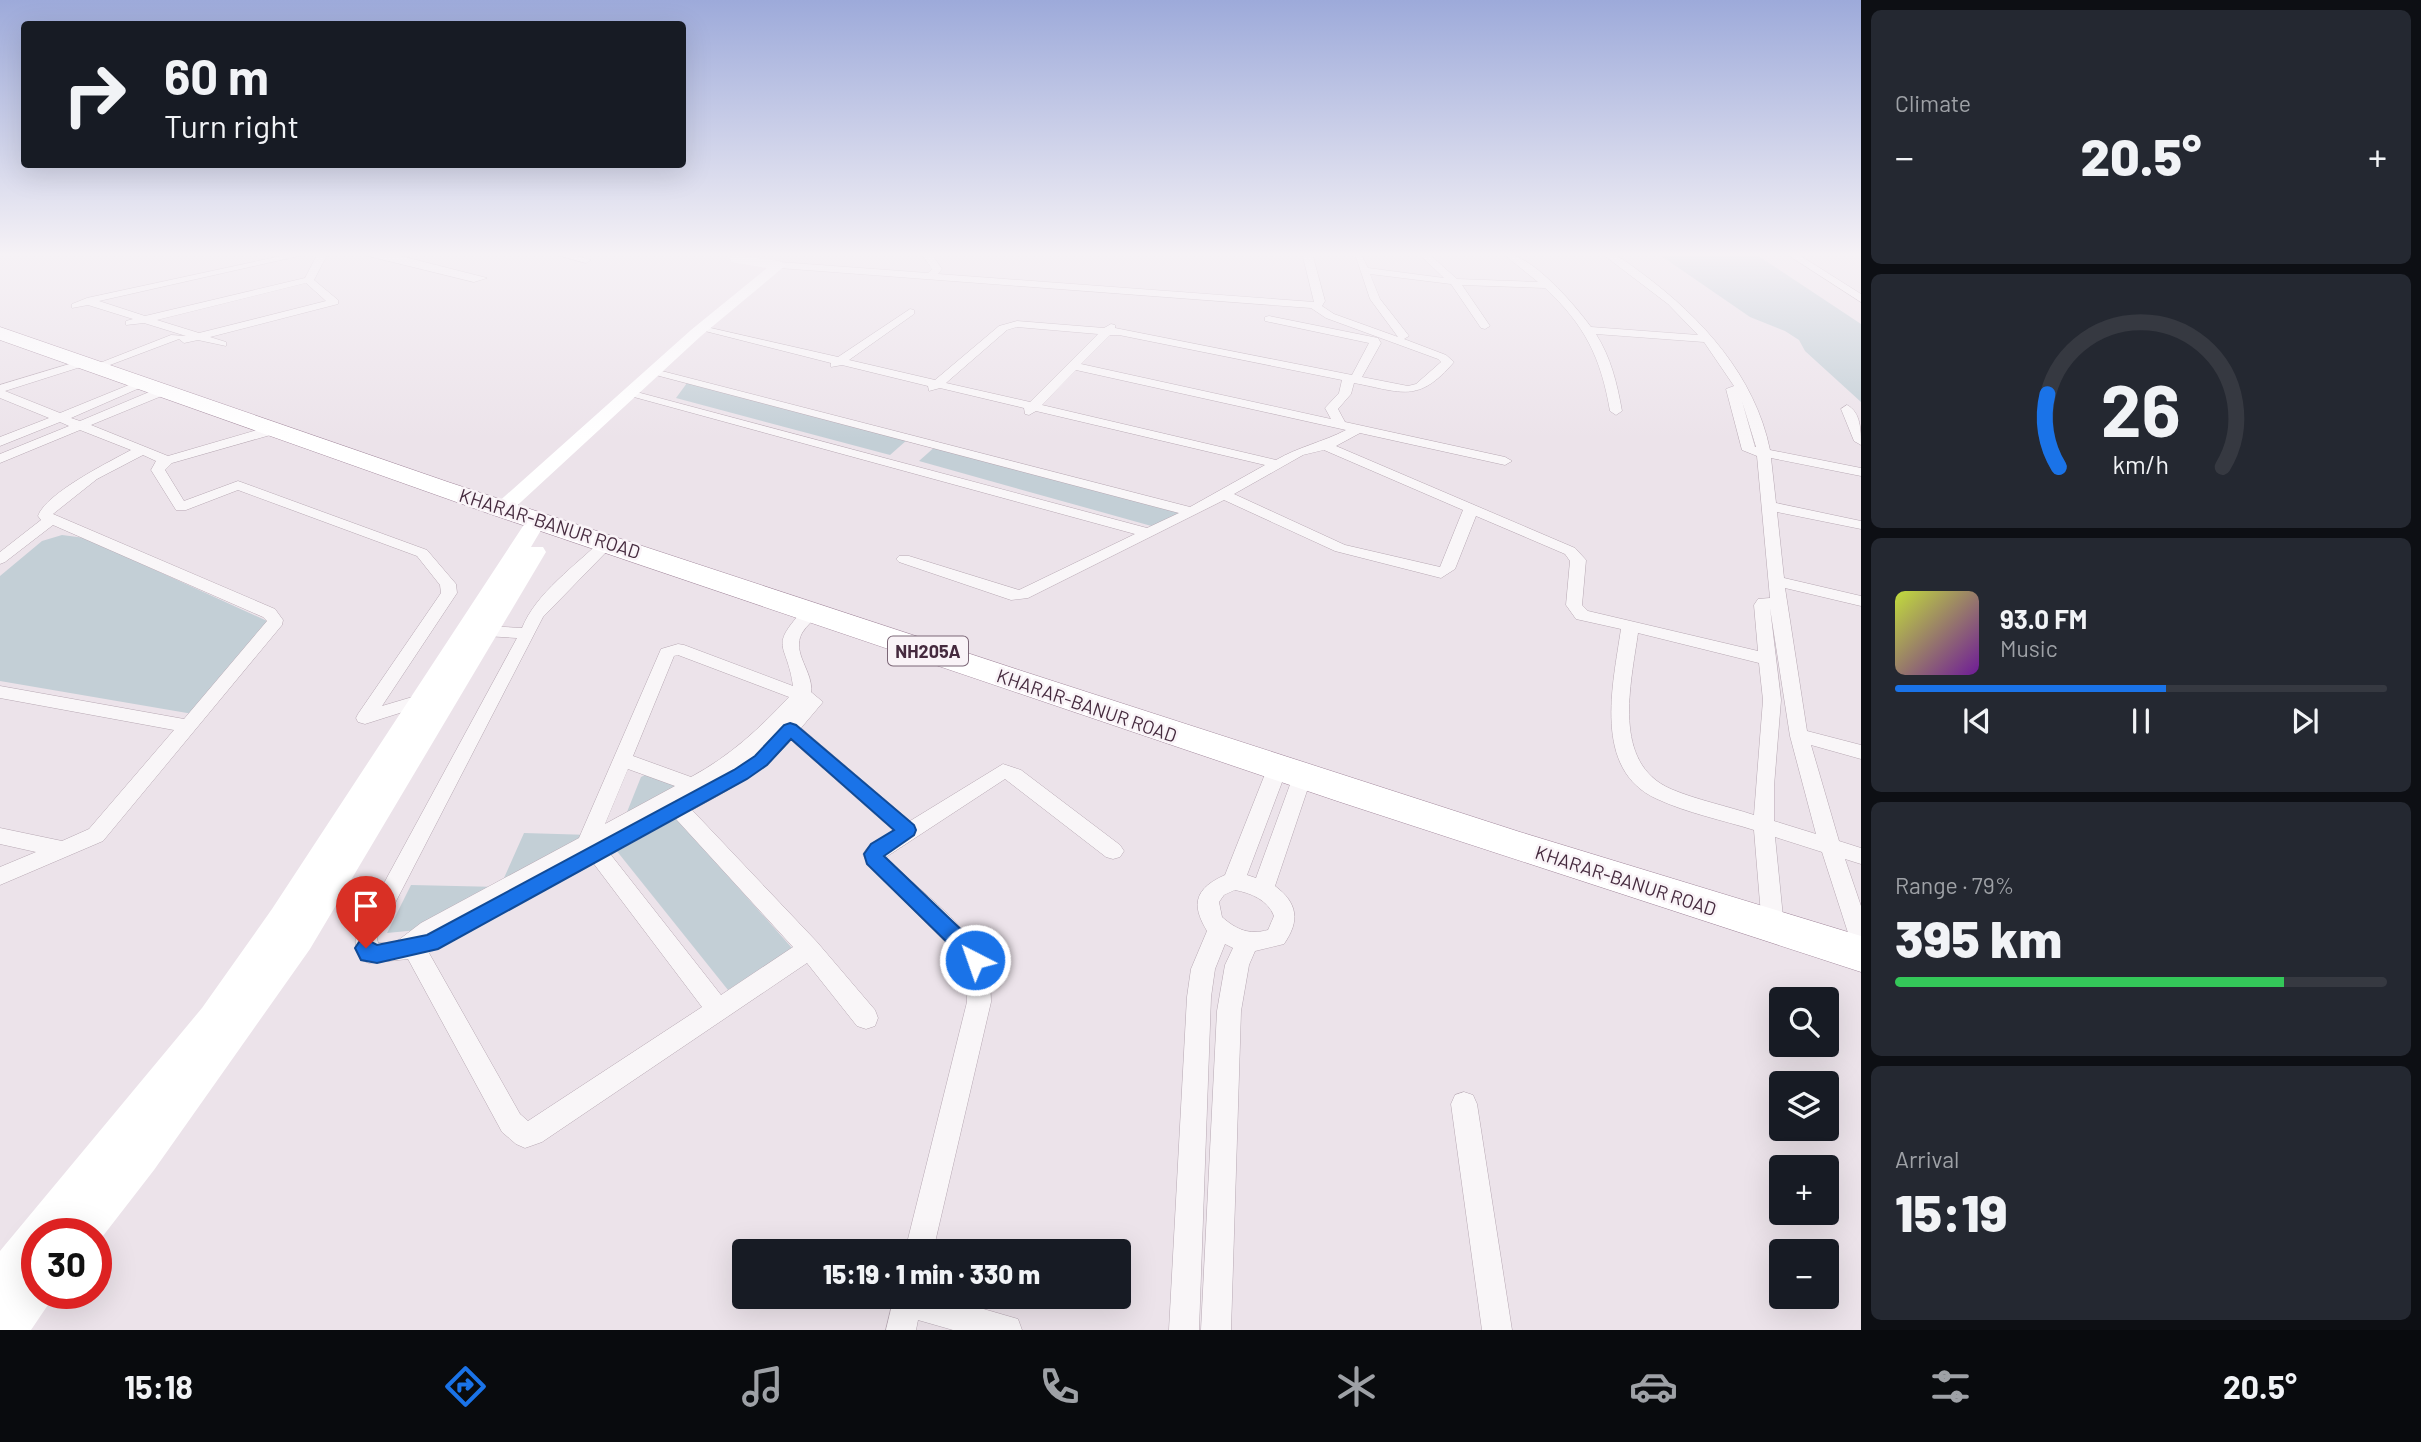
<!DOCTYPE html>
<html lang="en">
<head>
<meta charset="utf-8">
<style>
	body { margin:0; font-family:Barlow,sans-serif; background:#242831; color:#f1f3f6; height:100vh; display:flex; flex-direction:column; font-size:26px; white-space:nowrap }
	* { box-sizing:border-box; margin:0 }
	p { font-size:23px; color:#9ea1a6 }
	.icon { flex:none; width:38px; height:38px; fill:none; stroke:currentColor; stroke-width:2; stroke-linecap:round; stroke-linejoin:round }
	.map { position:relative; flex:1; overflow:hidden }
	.panel { display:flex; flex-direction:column; gap:10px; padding:10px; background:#0d0f14; width:560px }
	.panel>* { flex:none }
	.banner { position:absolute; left:21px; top:21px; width:665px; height:147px; border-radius:7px; box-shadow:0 7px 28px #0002; background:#171b24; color:#f1f3f6; overflow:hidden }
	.controls { position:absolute; left:1769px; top:987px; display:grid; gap:14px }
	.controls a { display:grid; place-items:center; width:70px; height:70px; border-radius:7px; background:#171b24; box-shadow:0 7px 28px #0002; font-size:35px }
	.speed { position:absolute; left:21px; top:1218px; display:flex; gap:14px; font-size:35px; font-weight:700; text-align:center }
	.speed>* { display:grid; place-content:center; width:91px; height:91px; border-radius:50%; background:#171b24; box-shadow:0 7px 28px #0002; line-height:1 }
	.speed .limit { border:10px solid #d22; background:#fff; color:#111 }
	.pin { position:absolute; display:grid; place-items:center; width:60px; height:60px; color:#fff; margin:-72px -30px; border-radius:50% 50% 50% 0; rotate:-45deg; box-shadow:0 0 7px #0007 }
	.pin .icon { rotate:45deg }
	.me { position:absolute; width:77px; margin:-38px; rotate:319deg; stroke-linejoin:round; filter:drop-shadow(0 0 5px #0008) }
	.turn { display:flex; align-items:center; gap:24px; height:147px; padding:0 28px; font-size:32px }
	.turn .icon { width:91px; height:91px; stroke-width:2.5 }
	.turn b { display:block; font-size:49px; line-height:60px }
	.big { font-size:52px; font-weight:800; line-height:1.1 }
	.panel .widget { flex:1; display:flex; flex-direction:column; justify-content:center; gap:10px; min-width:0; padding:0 24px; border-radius:10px; background:#242831 }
	.panel .dial { align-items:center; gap:0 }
	.dial svg { height:182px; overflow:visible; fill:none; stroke:#363941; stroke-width:7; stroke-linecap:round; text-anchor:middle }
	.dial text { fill:#f1f3f6; stroke:none }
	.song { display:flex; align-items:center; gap:21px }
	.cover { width:84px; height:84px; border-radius:10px; background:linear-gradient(135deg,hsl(70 70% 55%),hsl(280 70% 35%)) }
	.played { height:7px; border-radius:4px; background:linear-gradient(90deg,#1a73e8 55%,#363941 55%) }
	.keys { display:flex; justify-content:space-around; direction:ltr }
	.heat { display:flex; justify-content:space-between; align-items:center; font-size:38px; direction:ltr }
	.charge { height:10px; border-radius:5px; background:linear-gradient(90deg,#34c759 79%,#363941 0) }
	.trip { position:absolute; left:732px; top:1239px; width:399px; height:70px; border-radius:7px; background:#171b24; box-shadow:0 7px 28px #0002; font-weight:800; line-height:70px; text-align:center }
	.dock { display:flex; height:112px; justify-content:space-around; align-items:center; background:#090b0e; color:#9ea1a6 }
	.dock .icon { width:49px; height:49px }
	.dock .on { color:#1a73e8 }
	.dock b { font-size:32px; color:#f1f3f6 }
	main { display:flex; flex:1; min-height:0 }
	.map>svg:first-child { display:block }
	.green { fill:#c3cfd6 }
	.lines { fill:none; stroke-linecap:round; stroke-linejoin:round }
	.street-casing { stroke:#b7a8b3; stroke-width:1 }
	.highway-casing { stroke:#a3899d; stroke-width:1 }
	.street { fill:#f9f6f8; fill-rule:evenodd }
	.secondary { fill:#fff; fill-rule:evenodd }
	.highway { fill:#fff; fill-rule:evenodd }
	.route { fill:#1a73e8; stroke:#114b97; stroke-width:2 }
	.labels { text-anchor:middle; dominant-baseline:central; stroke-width:5; stroke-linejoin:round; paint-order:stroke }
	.shield { fill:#f9f3f7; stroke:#7b6676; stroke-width:2 }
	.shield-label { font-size:18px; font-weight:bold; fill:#452a3e }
	.street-label { font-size:19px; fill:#452a3e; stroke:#f9f3f7 }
</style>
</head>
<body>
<main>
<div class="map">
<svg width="1861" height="1330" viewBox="0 0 1861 1330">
	<rect width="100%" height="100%" fill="#ece3ea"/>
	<!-- green -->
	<path class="green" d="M 1657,253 L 1754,253 L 1861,324 L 1861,402 L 1805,351 L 1799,340 L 1785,331 L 1750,317 Z
		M 687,383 L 907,440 L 890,455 L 676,398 Z
		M 937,445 L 1185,514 L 1155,527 L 919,461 Z
		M 62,535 L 85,538 L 276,625 L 193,714 L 0,681 L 0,576 L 42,541 Z
		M 649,773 L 682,786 L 627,812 L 641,777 Z
		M 676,817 L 792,948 L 728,990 L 616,850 Z
		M 524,833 L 591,835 L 439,921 L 418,930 L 387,933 L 411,885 L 500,887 Z"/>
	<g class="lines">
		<defs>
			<path id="street" d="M 295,253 L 312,253 L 99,301 L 145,316 L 305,278 L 318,253 L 328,253 L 314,280 L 338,300 L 338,304 L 210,337 L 226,342 L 226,346 L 198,340 L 184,343 L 179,339 L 102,368 L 92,366 L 171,335 L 186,336 L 144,323 L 126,325 L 126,321 L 133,319 L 88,305 L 72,308 L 72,304 L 87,298 ZM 306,283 L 326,301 L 199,333 L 157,320 Z
				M 356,253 L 389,253 L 487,278 L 474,282 Z
				M 550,253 L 566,253 L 591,260 L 586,263 Z
				M 921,253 L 931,253 L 942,269 L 938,274 L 1314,302 L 1302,253 L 1312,253 L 1325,301 L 1322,306 L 1334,314 L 1398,337 L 1370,299 L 1355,254 L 1361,254 L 1368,268 L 1444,278 L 1418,253 L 1428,253 L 1457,279 L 1538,282 L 1502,253 C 1530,252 1575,305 1591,327 L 1698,335 L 1668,304 L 1601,253 C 1617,252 1630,265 1643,274 C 1702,318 1755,376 1770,450 L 1861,468 L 1861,476 L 1771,458 L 1776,503 L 1861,521 L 1861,529 L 1777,512 L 1784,578 L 1861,596 L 1861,606 L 1785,588 L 1807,731 L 1861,745 L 1861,759 L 1811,745 L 1839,841 L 1861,848 L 1861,864 L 1845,859 L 1861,906 L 1861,949 L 1853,946 L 1850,939 L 1822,852 L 1775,837 L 1784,927 L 1781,934 L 1773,936 L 1765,934 L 1762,927 L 1754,830 C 1722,820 1687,813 1657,799 C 1592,770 1613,684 1621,629 L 1576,619 L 1566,605 L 1570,561 L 1565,554 L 1476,516 L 1455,569 L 1441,578 L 1335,551 L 1224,500 L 1028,598 L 1011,600 L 899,562 L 896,559 L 899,556 L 909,556 L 1019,590 L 1135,534 L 623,394 L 633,391 L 1147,528 L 1179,513 L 648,373 L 654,369 L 1190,507 L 1265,465 L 1036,411 L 1029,415 L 1025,414 L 1024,408 L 940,388 L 929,391 L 928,386 L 842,365 L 831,367 L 831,363 L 697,329 L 702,326 L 838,357 L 910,309 L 914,310 L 914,314 L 849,360 L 935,380 L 999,326 L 1017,321 L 1104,328 L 1111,324 L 1115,325 L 1115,328 L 1352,375 L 1369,343 L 1265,321 L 1265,317 L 1269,316 L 1378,338 L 1381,343 L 1362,377 L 1408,386 L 1416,384 L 1441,362 L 1438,359 L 1326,318 L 1311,308 L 779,268 L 774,265 L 779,262 L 928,273 L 932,269 ZM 1370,274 L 1451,284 L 1481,328 L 1485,329 L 1490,326 L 1462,285 L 1545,288 C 1585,325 1601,358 1610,411 L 1616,415 L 1622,411 C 1617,383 1611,358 1596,334 L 1704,342 L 1734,386 L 1726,389 L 1742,450 L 1757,456 L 1770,598 L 1758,599 L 1754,605 L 1758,651 L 1588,611 L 1582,605 L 1586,560 L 1575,548 L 1336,446 L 1360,433 L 1505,465 L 1512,461 L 1505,457 L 1345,422 L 1338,409 L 1351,394 L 1354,383 C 1402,392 1418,404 1454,362 L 1446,355 L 1404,339 L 1409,336 L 1380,299 ZM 1017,327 L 1098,334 L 1030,402 L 946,383 L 1007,330 ZM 1110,335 L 1119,335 L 1342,380 L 1339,393 L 1325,408 L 1331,419 L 1081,364 ZM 1076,370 L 1346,430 C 1323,442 1298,447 1276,460 L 1042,405 ZM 1742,401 L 1756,447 L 1755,447 ZM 1324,450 L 1463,510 L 1440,567 L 1345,545 L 1234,494 L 1303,455 ZM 1770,608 L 1790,736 L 1816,834 L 1774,821 L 1774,786 L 1781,700 ZM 1638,633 L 1759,663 L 1763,700 L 1754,815 C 1727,806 1697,800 1671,789 C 1611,763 1631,684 1638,633 Z
				M 1785,253 L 1796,253 L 1861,294 L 1861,302 Z
				M 86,359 L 90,360 L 90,364 L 5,391 L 60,413 L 141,380 L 151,383 L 71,418 L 80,421 L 161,387 L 169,387 L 169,393 L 91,425 L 168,456 L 271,426 L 281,426 L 281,432 L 172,463 L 165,470 L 184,501 L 238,481 L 427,550 L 456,584 L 457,593 L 382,706 L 419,695 L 425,697 L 428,701 L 425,705 L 365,724 L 358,722 L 356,718 L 358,714 L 441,593 L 440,585 L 417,556 L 238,490 L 186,510 L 176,510 L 151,470 L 156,461 L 143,455 L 97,479 L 53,514 L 275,609 L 283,620 L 282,625 L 103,841 L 0,885 L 0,867 L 36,852 L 0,844 L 0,828 L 62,841 L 89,829 L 174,730 L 0,698 L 0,686 L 184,719 L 267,621 L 263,617 L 53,525 L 5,562 L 0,564 L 0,552 L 41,520 L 38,516 C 46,493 109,462 131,450 L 80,430 L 0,463 L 0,454 L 69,426 L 60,422 L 0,446 L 0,437 L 49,418 L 0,398 L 0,385 Z
				M 1847,405 C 1861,412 1861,431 1861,445 L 1854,441 L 1841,409 Z
				M 608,537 L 616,542 L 613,545 L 543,617 L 377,938 L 378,943 L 396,942 L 421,923 L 579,838 L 661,649 L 678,644 L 684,645 L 793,686 C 787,641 767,649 806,607 L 818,607 L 820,611 C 815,619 807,625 802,633 C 791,653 814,672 811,692 L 823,702 L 801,728 L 910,821 L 1003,764 L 1021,770 L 1120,845 L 1124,851 L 1120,857 L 1113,859 L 1106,857 L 1005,779 L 886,857 C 927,901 992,935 991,1002 L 933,1251 L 905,1251 L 967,1002 L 965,972 L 956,953 L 867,863 L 863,854 L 867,848 L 894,831 L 791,740 C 764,772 728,790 692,810 L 817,942 L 875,1010 L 878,1018 L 875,1026 L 866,1029 L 857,1026 L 807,963 L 542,1142 L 525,1148 L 516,1144 L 502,1132 L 408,959 L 369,963 L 361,960 C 356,950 353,941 358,931 L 517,638 L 486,636 L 478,631 L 486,626 L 522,628 C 536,593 576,565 603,539 ZM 678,655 L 789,697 C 759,729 730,756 691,777 L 633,756 L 674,656 ZM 628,769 L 675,786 L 605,824 ZM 676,819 L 793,947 L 721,995 L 611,855 ZM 594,864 L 702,1007 L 528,1121 L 520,1114 L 429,953 Z
				M 1277,762 L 1284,764 L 1287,769 L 1247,875 L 1256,878 L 1295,771 L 1309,771 L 1312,776 L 1275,886 C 1298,903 1300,921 1284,944 L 1255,951 L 1249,965 L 1241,1011 L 1231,1330 L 1201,1330 L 1217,1011 L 1225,965 L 1233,948 L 1225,944 L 1215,969 L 1211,997 L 1199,1330 L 1169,1330 L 1187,997 L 1191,969 L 1207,931 C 1190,903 1196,888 1225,875 L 1267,769 L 1270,764 ZM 1235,890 C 1251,893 1268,900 1274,916 L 1268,930 C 1249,935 1237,930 1222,917 L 1219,902 L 1224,895 Z
				M 1464,1092 L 1473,1095 L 1477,1104 L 1512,1330 L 1482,1330 L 1451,1104 L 1455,1095 Z
				M 894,1297 L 942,1297 L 1018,1319 L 1022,1330 L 953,1330 L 918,1320 L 916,1330 L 886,1330 Z"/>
			<path id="highway" d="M 0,327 L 448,482 L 1022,671 L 1520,832 L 1861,936 L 1861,972 L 1337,801 L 493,515 L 0,340 Z"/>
		</defs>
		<!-- street casing -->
		<use href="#street" class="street-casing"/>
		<!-- highway casing -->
		<use href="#highway" class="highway-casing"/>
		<!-- street -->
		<use href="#street" class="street"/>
		<!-- secondary -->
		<path class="secondary" d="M 735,253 L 748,253 L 745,257 L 779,261 L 786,265 L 701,336 L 509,513 L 495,513 L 492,509 L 495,505 L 691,330 L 767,268 L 732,262 L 730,259 Z
			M 537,514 L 544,516 L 547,520 L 531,547 L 543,547 L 546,552 L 310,949 L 154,1170 L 96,1245 L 96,1234 L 37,1234 L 37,1293 L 56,1293 L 31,1330 L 0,1330 L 0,1251 L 202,1008 L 272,909 L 527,520 L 530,516 Z"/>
		<!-- highway -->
		<use href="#highway" class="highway"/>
	</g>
	<!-- sky -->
	<linearGradient id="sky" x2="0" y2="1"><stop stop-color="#9daada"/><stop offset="0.58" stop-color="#f6f2f6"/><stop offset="1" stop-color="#f6f2f6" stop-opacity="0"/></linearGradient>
	<rect width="1861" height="439" fill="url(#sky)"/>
	<!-- route -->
	<path class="route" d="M 790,723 L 796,725 L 914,825 L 916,830 L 914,835 L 884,856 L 972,940 L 985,960 L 982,966 C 968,971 964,963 957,952 L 867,864 L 864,854 L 871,844 L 894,830 L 791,739 L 767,765 L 747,779 L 438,949 L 377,963 L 361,960 L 355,948 L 359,942 L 366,939 L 377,945 L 427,935 L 734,770 L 755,756 L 784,725 Z"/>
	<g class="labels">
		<!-- shield labels -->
		<rect class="shield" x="888" y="636.5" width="80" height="29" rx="5"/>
		<g class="shield-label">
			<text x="928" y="651">NH205A</text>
		</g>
		<!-- street labels -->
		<g class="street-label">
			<text transform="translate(550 523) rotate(18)">KHARAR-BANUR ROAD</text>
			<text transform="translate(1087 705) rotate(19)">KHARAR-BANUR ROAD</text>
			<text transform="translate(1626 880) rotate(18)">KHARAR-BANUR ROAD</text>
		</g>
	</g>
</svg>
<div class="controls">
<a><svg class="icon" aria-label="search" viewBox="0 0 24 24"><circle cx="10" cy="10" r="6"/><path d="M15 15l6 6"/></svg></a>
<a><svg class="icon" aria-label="layers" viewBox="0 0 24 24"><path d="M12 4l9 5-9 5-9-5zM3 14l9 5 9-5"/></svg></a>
<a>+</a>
<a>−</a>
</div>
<div class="speed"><div class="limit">30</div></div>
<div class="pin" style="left:366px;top:948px;background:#d93025"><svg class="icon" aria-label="arrive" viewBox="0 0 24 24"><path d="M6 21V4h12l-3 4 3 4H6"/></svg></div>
<svg class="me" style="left:975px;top:960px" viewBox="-20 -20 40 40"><circle r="17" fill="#1a73e8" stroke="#fff" stroke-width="3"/><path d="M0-11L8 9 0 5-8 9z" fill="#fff"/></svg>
<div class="trip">15:19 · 1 min · 330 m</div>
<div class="banner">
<div class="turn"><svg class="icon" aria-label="right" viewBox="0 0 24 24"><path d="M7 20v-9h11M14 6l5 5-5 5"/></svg><div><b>60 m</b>Turn right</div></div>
</div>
</div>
<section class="panel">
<div class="widget"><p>Climate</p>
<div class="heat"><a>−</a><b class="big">20.5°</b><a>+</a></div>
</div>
<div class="widget dial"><svg viewBox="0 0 100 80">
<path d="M14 69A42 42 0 1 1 86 69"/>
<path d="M14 69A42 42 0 0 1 9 37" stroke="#1a73e8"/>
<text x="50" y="56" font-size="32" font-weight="700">26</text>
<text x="50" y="72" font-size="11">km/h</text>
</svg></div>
<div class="widget">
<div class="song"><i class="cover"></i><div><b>93.0 FM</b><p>Music</p></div></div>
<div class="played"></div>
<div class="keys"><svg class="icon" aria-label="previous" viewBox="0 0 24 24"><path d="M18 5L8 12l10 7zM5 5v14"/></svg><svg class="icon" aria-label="pause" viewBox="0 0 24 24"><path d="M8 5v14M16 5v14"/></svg><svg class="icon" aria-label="next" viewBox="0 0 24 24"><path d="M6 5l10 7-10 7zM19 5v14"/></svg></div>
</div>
<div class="widget"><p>Range · 79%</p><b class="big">395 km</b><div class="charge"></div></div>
<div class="widget"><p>Arrival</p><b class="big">15:19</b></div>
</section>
</main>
<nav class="dock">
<b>15:18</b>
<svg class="icon on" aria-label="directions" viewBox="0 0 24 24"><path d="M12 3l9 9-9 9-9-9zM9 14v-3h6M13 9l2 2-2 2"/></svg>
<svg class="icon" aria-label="music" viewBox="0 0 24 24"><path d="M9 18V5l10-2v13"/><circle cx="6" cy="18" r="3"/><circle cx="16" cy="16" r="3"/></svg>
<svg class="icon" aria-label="phone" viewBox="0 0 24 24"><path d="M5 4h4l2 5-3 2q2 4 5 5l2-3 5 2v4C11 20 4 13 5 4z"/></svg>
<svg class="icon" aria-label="climate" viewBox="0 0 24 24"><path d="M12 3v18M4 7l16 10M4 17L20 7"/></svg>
<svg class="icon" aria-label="car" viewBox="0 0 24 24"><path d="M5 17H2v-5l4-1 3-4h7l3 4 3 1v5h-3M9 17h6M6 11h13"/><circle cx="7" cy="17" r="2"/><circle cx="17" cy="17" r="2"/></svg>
<svg class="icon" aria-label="filters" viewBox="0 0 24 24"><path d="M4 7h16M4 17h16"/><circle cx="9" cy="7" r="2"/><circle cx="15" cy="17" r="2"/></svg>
<b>20.5°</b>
</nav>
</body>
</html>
